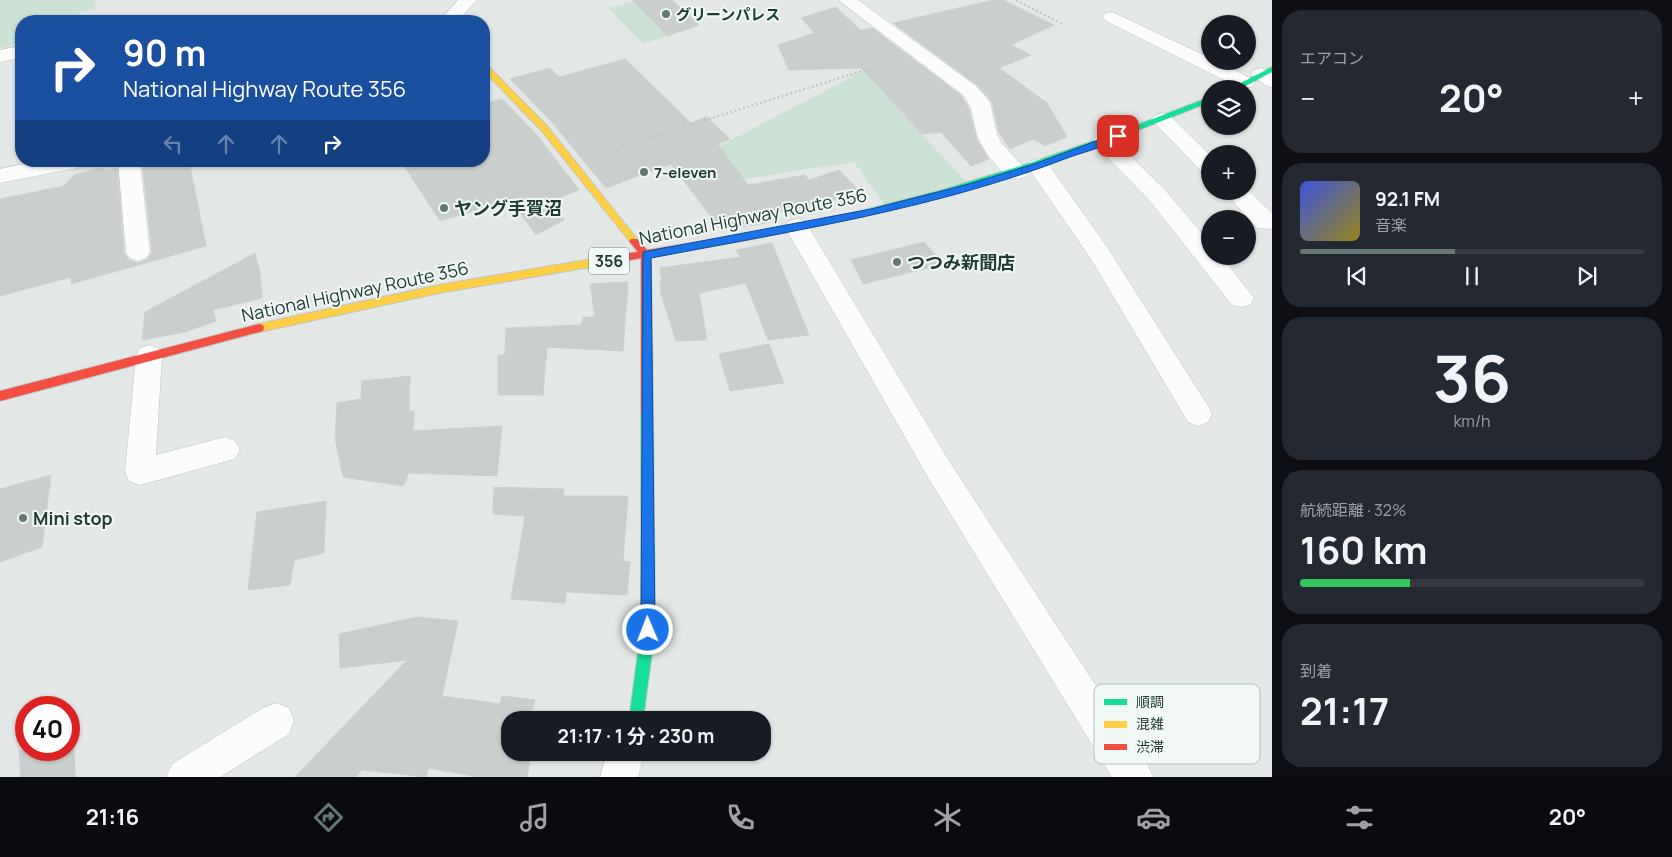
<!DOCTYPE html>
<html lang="ja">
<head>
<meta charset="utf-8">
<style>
	body { margin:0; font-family:Manrope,"Noto Sans JP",sans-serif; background:#242831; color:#f1f3f6; height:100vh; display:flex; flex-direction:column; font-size:19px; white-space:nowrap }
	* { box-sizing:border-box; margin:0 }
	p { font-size:16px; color:#9ea1a6 }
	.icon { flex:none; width:28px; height:28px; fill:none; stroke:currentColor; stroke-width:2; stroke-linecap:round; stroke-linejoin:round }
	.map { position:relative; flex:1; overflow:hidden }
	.panel { display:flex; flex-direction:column; gap:10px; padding:10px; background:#0d0f14; width:400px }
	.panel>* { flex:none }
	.hud { position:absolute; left:15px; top:15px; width:475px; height:152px; border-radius:20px; box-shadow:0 1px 4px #0004; background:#1a4fa0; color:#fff; overflow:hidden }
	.fabs { position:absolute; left:1201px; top:15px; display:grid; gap:10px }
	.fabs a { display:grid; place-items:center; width:55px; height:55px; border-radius:50%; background:#171b24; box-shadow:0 1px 4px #0004; font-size:25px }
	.speed { position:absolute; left:15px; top:696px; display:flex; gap:10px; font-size:25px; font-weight:700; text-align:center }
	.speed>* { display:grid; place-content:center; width:65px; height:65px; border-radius:50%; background:#171b24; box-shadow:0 1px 4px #0004; line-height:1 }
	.speed .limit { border:8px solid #d22; background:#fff; color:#111 }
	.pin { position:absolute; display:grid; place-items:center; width:42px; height:42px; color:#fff; margin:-21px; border-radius:10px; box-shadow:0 2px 8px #0006 }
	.me { position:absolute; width:55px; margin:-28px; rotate:359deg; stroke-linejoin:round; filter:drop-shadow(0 0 4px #0008) }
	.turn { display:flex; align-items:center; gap:18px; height:105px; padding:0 25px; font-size:22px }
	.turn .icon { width:65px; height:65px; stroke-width:2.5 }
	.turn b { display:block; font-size:35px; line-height:42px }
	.lanes { display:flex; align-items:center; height:48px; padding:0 25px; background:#0003; justify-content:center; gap:25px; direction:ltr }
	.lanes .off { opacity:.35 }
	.big { font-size:38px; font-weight:700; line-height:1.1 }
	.panel .card { flex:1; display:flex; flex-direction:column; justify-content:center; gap:8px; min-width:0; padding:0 18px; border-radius:20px; background:#242831 }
	.panel .dial { align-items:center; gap:0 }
	.dial b { font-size:65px; line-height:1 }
	.song { display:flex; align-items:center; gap:15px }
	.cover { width:60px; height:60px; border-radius:8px; background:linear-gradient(135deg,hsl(230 70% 55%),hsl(50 70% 35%)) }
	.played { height:5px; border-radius:2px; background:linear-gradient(90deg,#657874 45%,#363941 45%) }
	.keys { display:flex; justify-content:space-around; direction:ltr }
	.heat { display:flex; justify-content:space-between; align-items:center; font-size:28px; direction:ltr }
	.charge { height:8px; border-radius:4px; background:linear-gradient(90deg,#34c759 32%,#363941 0) }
	.trip { position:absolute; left:501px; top:711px; width:270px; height:50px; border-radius:20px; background:#171b24; box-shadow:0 1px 4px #0004; font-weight:700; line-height:50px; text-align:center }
	.menu { display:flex; height:80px; justify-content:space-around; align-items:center; background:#090b0e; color:#9ea1a6 }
	.menu .icon { width:35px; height:35px }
	.menu .active { color:#657874 }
	.menu b { font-size:22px; color:#f1f3f6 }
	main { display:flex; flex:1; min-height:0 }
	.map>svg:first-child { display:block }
	.green { fill:#cce2d4 }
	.building { fill:#cacfcd; stroke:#ccd1cf }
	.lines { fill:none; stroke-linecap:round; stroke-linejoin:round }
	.street-casing { stroke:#c0c5c3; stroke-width:1 }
	.fast-casing { stroke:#bfc6c4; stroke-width:2 }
	.slow-casing { stroke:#bfc6c4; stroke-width:2 }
	.jam-casing { stroke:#bfc6c4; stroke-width:2 }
	.path { stroke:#c0c8c6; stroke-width:2.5; stroke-dasharray:2 2.5; stroke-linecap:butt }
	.street { fill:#fbfcfb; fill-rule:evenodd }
	.fast { fill:#16e098; fill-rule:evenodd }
	.slow { fill:#ffcf43; fill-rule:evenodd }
	.jam { fill:#f24e42; fill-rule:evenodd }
	.route { fill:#1a73e8; stroke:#114b97 }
	.poi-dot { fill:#657874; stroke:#f1f8f5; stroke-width:2 }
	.labels { text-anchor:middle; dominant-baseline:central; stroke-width:4; stroke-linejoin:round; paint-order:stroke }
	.far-poi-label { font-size:15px; font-weight:bold; fill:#213c36; stroke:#f1f8f5; text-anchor:start }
	.shield { fill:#f1f8f5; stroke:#5f746f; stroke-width:1 }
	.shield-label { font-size:16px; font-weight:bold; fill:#213c36 }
	.poi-label { font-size:18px; font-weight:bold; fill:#213c36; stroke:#f1f8f5; text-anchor:start }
	.street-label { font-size:18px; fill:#213c36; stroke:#f1f8f5 }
	.key { fill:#f1f8f5; stroke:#b3c0bc; stroke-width:1 }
	.key-label { font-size:14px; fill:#213c36 }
</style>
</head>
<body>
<main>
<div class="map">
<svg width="1272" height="777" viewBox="0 0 1272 777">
	<rect width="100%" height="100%" fill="#e3e8e6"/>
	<!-- green -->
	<path class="green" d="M 0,0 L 95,0 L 96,8 L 79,12 L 80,21 L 21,21 L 21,43 L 0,48 Z
		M 633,2 L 667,36 L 643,44 L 608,8 Z
		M 863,71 L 971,187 L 887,208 L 854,162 L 744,179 L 714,149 Z"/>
	<!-- building -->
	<path class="building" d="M 632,0 L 672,0 L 699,25 L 667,36 Z
		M 994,0 L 1003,0 L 1054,25 L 1011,45 L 1031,55 L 999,68 L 1047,103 L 1067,137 L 1045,146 L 1033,139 L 1010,149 L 999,133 L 992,102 L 977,85 L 893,23 Z
		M 836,7 L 861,31 L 872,28 L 961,95 L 969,109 L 977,140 L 989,159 L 971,166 L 941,132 L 922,134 L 861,68 L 789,70 L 778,45 L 815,33 L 801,18 Z
		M 625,59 L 691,123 L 706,117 L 730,139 L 718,144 L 748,185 L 805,175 L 809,180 L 839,170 L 862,194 L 770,214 L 776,221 L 722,231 L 671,164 L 606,188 L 552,122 L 510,79 L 550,68 L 559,77 Z
		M 502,99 L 536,134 L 579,190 L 551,201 L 564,220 L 536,235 L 511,200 L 440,221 L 401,161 L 484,161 L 484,104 Z
		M 142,161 L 189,161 L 206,246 L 71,284 L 71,277 L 0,296 L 0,199 L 64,186 L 74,175 L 102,168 L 106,171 L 117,168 L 124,253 L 129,260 L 137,263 L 148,259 L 152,252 Z
		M 924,242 L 944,264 L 863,284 L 851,260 Z
		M 772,243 L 809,335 L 768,340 L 746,283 L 699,293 L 707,340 L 676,341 L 661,294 L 660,281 L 662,281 L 660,268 L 741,257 L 736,250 Z
		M 255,253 L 260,273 L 262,298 L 213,310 L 216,321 L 185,332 L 142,340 L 145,312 Z
		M 628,282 L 623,351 L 547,347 L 543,395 L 498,395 L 498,355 L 505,355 L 506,328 L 581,325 L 583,317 L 595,317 L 590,284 Z
		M 769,344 L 784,383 L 730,391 L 719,354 Z
		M 410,376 L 409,412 L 414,411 L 413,431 L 502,426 L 497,476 L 409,473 L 403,486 L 343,477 L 335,438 L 337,403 L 361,399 L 362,381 Z
		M 51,475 L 42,547 L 0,562 L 0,489 Z
		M 494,487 L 564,489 L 563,496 L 628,496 L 623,561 L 630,562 L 627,595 L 566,592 L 565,603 L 511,599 L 525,516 L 493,514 Z
		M 326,501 L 324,553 L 294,560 L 290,585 L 248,590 L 257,512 Z
		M 417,617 L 458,621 L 442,696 L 500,704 L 502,696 L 535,700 L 529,720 L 510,720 L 510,752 L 532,752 L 527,777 L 478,777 L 428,768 L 426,777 L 362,770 L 356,777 L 295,777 L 407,660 L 340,668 L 339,634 Z
		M 73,726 L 75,777 L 21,777 L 19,752 L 26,748 L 69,750 L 69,728 Z"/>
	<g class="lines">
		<defs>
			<path id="street" d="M 458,0 L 477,0 L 461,17 L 464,21 L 446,21 L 443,17 Z
				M 838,0 L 858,0 L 976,86 L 990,102 L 997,134 L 1002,144 L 1028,172 L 1025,177 C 1020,178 1015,180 1009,177 C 998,170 980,146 977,134 C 972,117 974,108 962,94 Z
				M 1112,12 L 1210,58 L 1210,61 L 1216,61 L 1252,79 L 1255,83 L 1252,87 L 1238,87 L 1106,21 L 1103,17 L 1106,13 Z
				M 21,46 L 21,58 L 0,62 L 0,50 Z
				M 1261,68 L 1272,73 L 1272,87 L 1265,85 L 1251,74 L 1254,70 Z
				M 1162,113 L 1169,115 L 1210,155 L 1210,174 L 1202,172 L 1155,123 L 1152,119 L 1155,115 Z
				M 1103,134 L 1110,136 L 1166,191 L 1210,243 L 1210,256 L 1221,256 L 1254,298 L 1250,305 L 1241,307 L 1232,305 L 1150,201 L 1096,146 L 1093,141 L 1096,136 Z
				M 1038,159 L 1046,161 L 1107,247 L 1208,406 L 1212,414 L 1208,422 L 1198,426 L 1188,422 L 1091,259 L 1027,166 L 1030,161 Z
				M 39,161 L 88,161 L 85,166 L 77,168 L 0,183 L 0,169 Z
				M 118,161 L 140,161 L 150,252 L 146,258 L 138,261 L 130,258 L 126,252 Z
				M 1248,190 L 1272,213 L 1272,229 L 1257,228 L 1224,191 Z
				M 797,219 L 805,221 L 949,461 L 1147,764 L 1153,777 L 1112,777 L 929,479 L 785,227 L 789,221 Z
				M 149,345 L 158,348 L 162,356 L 156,455 L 225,437 L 235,441 L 240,450 L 235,459 L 140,485 L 129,481 L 125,472 L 136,356 L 140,348 Z
				M 276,703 L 289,708 L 294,721 L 289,734 L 220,777 L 166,777 L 172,764 L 263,708 Z
				M 607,752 L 644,752 L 638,777 L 600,777 Z"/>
			<path id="fast" d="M 1272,67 L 1272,72 L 1240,89 L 1229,89 Z
				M 1210,97 L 1210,102 C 1093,149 975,190 852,219 L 847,216 L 849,214 L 942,190 L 1030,163 L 1119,132 Z
				M 647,408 L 651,410 L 653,413 L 655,630 L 643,720 L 629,720 L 641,630 L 641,413 L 643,410 Z"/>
			<path id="slow" d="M 484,65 L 487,65 L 547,126 L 637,239 L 639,241 L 637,243 L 631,243 L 541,130 L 484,71 Z
				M 616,255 L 619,256 L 621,259 L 619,262 L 439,293 L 259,332 L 254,328 L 259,324 L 439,285 Z"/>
			<path id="jam" d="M 852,213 L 855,214 L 855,218 L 748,240 L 651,257 L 653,413 L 651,416 L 647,418 L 643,416 L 641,413 L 641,258 L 616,263 L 611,259 L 616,255 L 638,252 L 629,241 L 631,239 L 637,239 L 647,250 L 748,234 Z
				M 259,324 L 263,325 L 264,328 L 263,331 L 0,401 L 0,391 Z"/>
		</defs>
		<!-- street casing -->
		<use href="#street" class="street-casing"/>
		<!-- fast casing -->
		<use href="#fast" class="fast-casing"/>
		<!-- slow casing -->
		<use href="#slow" class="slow-casing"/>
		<!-- jam casing -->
		<use href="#jam" class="jam-casing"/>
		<!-- path -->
		<path class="path" d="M 1016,0 L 1064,25
			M 597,154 L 891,62"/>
		<!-- street -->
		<use href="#street" class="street"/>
		<!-- fast -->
		<use href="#fast" class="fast"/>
		<!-- slow -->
		<use href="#slow" class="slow"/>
		<!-- jam -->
		<use href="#jam" class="jam"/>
	</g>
	<!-- route -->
	<path class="route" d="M 1115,134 L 1122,136 C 1112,145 1084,152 1070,157 C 936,209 792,231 651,258 L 655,630 L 653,635 L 648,637 L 643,635 L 641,630 L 643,252 L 871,209 L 969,184 L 1034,164 Z"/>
	<!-- markers -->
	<g class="poi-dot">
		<circle cx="666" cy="14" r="5"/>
		<circle cx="644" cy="172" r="5"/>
		<circle cx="444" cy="208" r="5"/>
		<circle cx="897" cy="262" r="5"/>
		<circle cx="23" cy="518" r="5"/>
	</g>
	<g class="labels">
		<!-- far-poi labels -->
		<g class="far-poi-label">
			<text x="676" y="14">グリーンパレス</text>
			<text x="654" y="172">7-eleven</text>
		</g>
		<!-- shield labels -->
		<rect class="shield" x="589" y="247.5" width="40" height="27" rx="4"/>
		<g class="shield-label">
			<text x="609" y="261">356</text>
		</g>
		<!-- poi labels -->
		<g class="poi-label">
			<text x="454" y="208">ヤング手賀沼</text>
			<text x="907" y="262">つつみ新聞店</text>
			<text x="33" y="518">Mini stop</text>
		</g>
		<!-- street labels -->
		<g class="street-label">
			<text transform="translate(753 216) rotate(-11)">National Highway Route 356</text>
			<text transform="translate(355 291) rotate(-12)">National Highway Route 356</text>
		</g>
	</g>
	<!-- legend -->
	<rect x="1094" y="684" width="166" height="80" rx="8" class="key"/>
	<rect x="1104" y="699" width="23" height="6" fill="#16e098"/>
	<rect x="1104" y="721" width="23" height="7" fill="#ffcf43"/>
	<rect x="1104" y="744" width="23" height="6" fill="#f24e42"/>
	<g class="key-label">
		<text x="1136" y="707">順調</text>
		<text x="1136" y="729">混雑</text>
		<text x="1136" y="752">渋滞</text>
	</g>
</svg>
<div class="fabs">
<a><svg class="icon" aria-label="search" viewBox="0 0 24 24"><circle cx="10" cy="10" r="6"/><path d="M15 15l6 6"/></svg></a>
<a><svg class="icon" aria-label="layers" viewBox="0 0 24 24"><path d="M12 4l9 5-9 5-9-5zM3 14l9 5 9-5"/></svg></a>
<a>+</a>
<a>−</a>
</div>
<div class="speed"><div class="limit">40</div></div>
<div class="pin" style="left:1118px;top:136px;background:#d93025"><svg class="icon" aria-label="arrive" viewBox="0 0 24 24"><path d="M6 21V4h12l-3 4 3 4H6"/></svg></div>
<svg class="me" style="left:648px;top:630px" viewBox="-20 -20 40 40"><circle r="17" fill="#1a73e8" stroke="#fff" stroke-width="3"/><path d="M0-11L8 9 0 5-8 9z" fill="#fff"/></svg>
<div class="trip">21:17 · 1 分 · 230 m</div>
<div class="hud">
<div class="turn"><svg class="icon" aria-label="right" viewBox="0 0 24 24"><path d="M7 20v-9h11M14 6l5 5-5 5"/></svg><div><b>90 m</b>National Highway Route 356</div></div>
<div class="lanes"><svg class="icon off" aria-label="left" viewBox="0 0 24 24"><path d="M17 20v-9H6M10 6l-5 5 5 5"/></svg><svg class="icon off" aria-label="ahead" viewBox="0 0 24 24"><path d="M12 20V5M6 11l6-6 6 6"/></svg><svg class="icon off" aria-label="ahead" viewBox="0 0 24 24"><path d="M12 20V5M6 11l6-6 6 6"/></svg><svg class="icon" aria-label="right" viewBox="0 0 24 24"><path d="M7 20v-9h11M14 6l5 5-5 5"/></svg></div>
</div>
</div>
<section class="panel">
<div class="card"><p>エアコン</p>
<div class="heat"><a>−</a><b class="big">20°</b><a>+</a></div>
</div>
<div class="card">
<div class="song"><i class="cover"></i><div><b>92.1 FM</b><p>音楽</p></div></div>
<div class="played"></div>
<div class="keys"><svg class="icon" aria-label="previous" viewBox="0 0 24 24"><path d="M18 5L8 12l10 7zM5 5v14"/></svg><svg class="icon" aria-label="pause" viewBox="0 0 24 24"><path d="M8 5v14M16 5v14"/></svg><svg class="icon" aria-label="next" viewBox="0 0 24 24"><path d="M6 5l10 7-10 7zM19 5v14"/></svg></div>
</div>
<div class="card dial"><b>36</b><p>km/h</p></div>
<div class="card"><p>航続距離 · 32%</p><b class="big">160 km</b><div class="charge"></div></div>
<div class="card"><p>到着</p><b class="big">21:17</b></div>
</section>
</main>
<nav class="menu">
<b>21:16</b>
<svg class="icon active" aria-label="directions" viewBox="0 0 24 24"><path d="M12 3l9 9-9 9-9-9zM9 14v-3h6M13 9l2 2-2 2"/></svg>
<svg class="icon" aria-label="music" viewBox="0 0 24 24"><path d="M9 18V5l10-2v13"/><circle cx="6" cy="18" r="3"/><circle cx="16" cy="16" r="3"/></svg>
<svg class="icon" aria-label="phone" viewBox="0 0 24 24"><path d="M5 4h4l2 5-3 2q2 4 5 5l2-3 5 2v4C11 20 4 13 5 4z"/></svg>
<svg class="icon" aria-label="climate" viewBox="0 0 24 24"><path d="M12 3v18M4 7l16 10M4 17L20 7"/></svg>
<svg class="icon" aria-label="car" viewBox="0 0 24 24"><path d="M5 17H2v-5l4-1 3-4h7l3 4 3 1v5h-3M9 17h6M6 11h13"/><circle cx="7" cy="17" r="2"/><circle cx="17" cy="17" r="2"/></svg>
<svg class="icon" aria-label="filters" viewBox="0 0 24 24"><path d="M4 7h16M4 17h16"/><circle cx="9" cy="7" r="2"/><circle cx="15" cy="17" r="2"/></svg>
<b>20°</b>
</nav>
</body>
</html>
